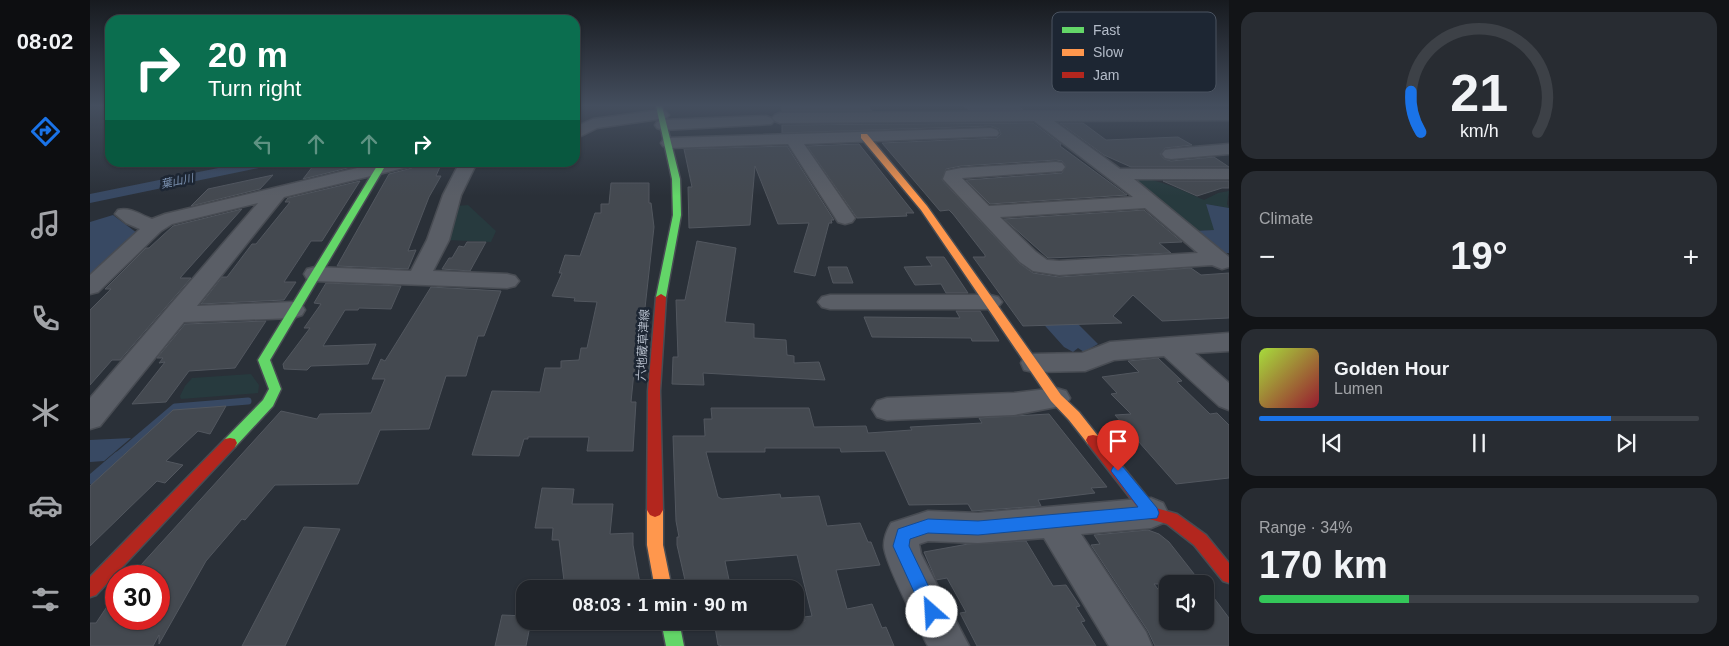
<!DOCTYPE html>
<html lang="en">
<head>
<meta charset="utf-8">
<style>
	body { margin:0; font-family:Helvetica,"Noto Sans JP",sans-serif; background:#282c32; color:#f1f3f6; height:100vh; display:flex; flex-direction:column; font-size:19px; white-space:nowrap }
	* { box-sizing:border-box; margin:0 }
	p { font-size:16px; color:#a2a4a8 }
	.icon { flex:none; width:28px; height:28px; fill:none; stroke:currentColor; stroke-width:2; stroke-linecap:round; stroke-linejoin:round }
	.map { position:relative; flex:1; overflow:hidden }
	.drawer { display:flex; flex-direction:column; gap:12px; padding:12px; background:#121417; width:500px }
	.drawer>* { flex:none }
	.top-card { position:absolute; left:15px; top:15px; width:475px; height:152px; border-radius:15px; box-shadow:0 1px 4px #0004,0 0 0 1px #3d4147; background:#0b6e4f; color:#fff; overflow:hidden }
	.fabs { position:absolute; left:1069px; top:575px; display:grid; gap:10px }
	.fabs a { display:grid; place-items:center; width:55px; height:55px; border-radius:10px; background:#20242a; box-shadow:0 1px 4px #0004,0 0 0 1px #3d4147; font-size:25px }
	.speed { position:absolute; left:15px; top:565px; display:flex; gap:10px; font-size:25px; font-weight:700; text-align:center }
	.speed>* { display:grid; place-content:center; width:65px; height:65px; border-radius:50%; background:#20242a; box-shadow:0 1px 4px #0004,0 0 0 1px #3d4147; line-height:1 }
	.speed .limit { border:8px solid #d22; background:#fff; color:#111 }
	.pin { position:absolute; display:grid; place-items:center; width:42px; height:42px; color:#fff; margin:-51px -21px; border-radius:50% 50% 50% 0; rotate:-45deg; box-shadow:0 0 5px #0007 }
	.pin .icon { rotate:45deg }
	.me { position:absolute; width:55px; margin:-28px; rotate:334deg; stroke-linejoin:round; filter:drop-shadow(0 0 4px #0008) }
	.turn { display:flex; align-items:center; gap:18px; height:105px; padding:0 20px; font-size:22px }
	.turn .icon { width:65px; height:65px; stroke-width:2.5 }
	.turn b { display:block; font-size:35px; line-height:42px }
	.lanes { display:flex; align-items:center; height:48px; padding:0 20px; background:#0003; justify-content:center; gap:25px; direction:ltr }
	.lanes .off { opacity:.35 }
	.big { font-size:38px; font-weight:600; line-height:1.1 }
	.drawer .widget { flex:1; display:flex; flex-direction:column; justify-content:center; gap:8px; min-width:0; padding:0 18px; border-radius:15px; background:#282c32 }
	.drawer .dial { align-items:center; gap:0 }
	.dial svg { height:130px; overflow:visible; fill:none; stroke:#3d4147; stroke-width:7; stroke-linecap:round; text-anchor:middle }
	.dial text { fill:#f1f3f6; stroke:none }
	.song { display:flex; align-items:center; gap:15px }
	.cover { width:60px; height:60px; border-radius:8px; background:linear-gradient(135deg,hsl(80 70% 55%),hsl(350 70% 35%)) }
	.played { height:5px; border-radius:2px; background:linear-gradient(90deg,#1a73e8 80%,#3d4147 80%) }
	.keys { display:flex; justify-content:space-around; direction:ltr }
	.heat { display:flex; justify-content:space-between; align-items:center; font-size:28px; direction:ltr }
	.charge { height:8px; border-radius:4px; background:linear-gradient(90deg,#34c759 34%,#3d4147 0) }
	.trip { position:absolute; left:426px; top:580px; width:288px; height:50px; border-radius:15px; background:#20242a; box-shadow:0 1px 4px #0004,0 0 0 1px #3d4147; font-weight:600; line-height:50px; text-align:center }
	main { display:flex; flex:1; min-height:0 }
	.menu { display:flex; flex-direction:column; width:90px; justify-content:space-around; align-items:center; background:#0d0e11; color:#a2a4a8 }
	.menu .icon { width:35px; height:35px }
	.menu .active { color:#1a73e8 }
	.menu b { font-size:22px; color:#f1f3f6 }
	.map>svg:first-child { display:block }
	.green { fill:#273a3e }
	.water { fill:#384963 }
	.lines { fill:none; stroke-linecap:round; stroke-linejoin:round }
	.stream-far1 { stroke:#384963; stroke-width:7 }
	.stream { stroke:#384963; stroke-width:9 }
	.building { fill:#444950; stroke:#52575f }
	.street-casing { stroke:#484c53; stroke-width:3 }
	.fast-casing { stroke:#484c53; stroke-width:3 }
	.slow-casing { stroke:#484c53; stroke-width:3 }
	.jam-casing { stroke:#484c53; stroke-width:3 }
	.street { fill:#5a5e66; fill-rule:evenodd }
	.fast { fill:#63d668; fill-rule:evenodd }
	.slow { fill:#ff974d; fill-rule:evenodd }
	.jam { fill:#b3261e; fill-rule:evenodd }
	.route { fill:#1a73e8; stroke:#114b97 }
	.labels { text-anchor:middle; dominant-baseline:central; stroke-width:5; stroke-linejoin:round; paint-order:stroke }
	.far-water-label { font-size:11px; font-style:italic; fill:#7c92b1; stroke:#1d2633 }
	.street-label { font-size:12px; fill:#b4bcc9; stroke:#1d2633 }
	.key { fill:#1d2633; stroke:#4a5360; stroke-width:1 }
	.key-label { font-size:14px; fill:#b4bcc9 }
</style>
</head>
<body>
<main>
<nav class="menu">
<b>08:02</b>
<svg class="icon active" aria-label="directions" viewBox="0 0 24 24"><path d="M12 3l9 9-9 9-9-9zM9 14v-3h6M13 9l2 2-2 2"/></svg>
<svg class="icon" aria-label="music" viewBox="0 0 24 24"><path d="M9 18V5l10-2v13"/><circle cx="6" cy="18" r="3"/><circle cx="16" cy="16" r="3"/></svg>
<svg class="icon" aria-label="phone" viewBox="0 0 24 24"><path d="M5 4h4l2 5-3 2q2 4 5 5l2-3 5 2v4C11 20 4 13 5 4z"/></svg>
<svg class="icon" aria-label="climate" viewBox="0 0 24 24"><path d="M12 3v18M4 7l16 10M4 17L20 7"/></svg>
<svg class="icon" aria-label="car" viewBox="0 0 24 24"><path d="M5 17H2v-5l4-1 3-4h7l3 4 3 1v5h-3M9 17h6M6 11h13"/><circle cx="7" cy="17" r="2"/><circle cx="17" cy="17" r="2"/></svg>
<svg class="icon" aria-label="filters" viewBox="0 0 24 24"><path d="M4 7h16M4 17h16"/><circle cx="9" cy="7" r="2"/><circle cx="15" cy="17" r="2"/></svg>
</nav>
<div class="map">
<svg width="1139" height="646" viewBox="0 0 1139 646">
	<rect width="100%" height="100%" fill="#2a3038"/>
	<!-- green -->
	<path class="green" d="M 1046,177 C 1071,180 1091,190 1114,200 L 1128,193 L 1139,191 L 1137,204 L 1139,208 L 1116,204 L 1125,230 L 1104,231 L 1042,182 Z
		M 378,205 L 406,231 L 401,242 L 357,240 L 367,206 Z
		M 161,374 L 169,385 L 168,393 L 91,399 L 90,396 L 95,386 L 102,378 Z"/>
	<!-- water -->
	<path class="water" d="M 153,163 L 193,163 L 0,203 L 0,194 Z
		M 1116,204 L 1139,208 L 1139,253 L 1131,253 L 1104,231 L 1124,230 Z
		M 23,215 L 47,233 L 0,278 L 0,222 Z
		M 931,299 L 982,318 L 1008,344 L 994,352 L 988,348 L 983,352 L 974,347 Z
		M 41,438 L 14,461 L 0,462 L 0,440 Z"/>
	<g class="lines">
		<!-- stream-far1 -->
		<path class="stream-far1" d="M 26,457 L 85,407 L 158,401"/>
		<!-- stream -->
		<path class="stream" d="M 0,480 L 28,456"/>
	</g>
	<!-- building -->
	<path class="building" d="M 692,106 L 778,106 L 782,111 L 692,111 Z
		M 874,106 L 929,106 L 933,110 L 879,110 Z
		M 943,123 L 971,144 L 970,146 L 1037,195 L 900,204 L 876,180 L 972,173 L 976,166 L 972,161 L 966,160 L 871,166 L 856,169 L 852,180 L 929,263 L 943,273 L 969,277 L 1101,268 L 1111,275 L 1139,273 L 1139,318 L 1072,321 L 1043,295 L 1023,316 L 1032,323 L 933,326 L 883,257 L 895,257 L 895,255 L 863,214 L 859,210 L 850,211 L 792,143 L 907,138 L 911,134 L 909,129 L 901,126 L 692,133 L 692,125 Z
		M 970,123 L 993,123 L 1016,140 L 1088,137 L 1102,145 L 1075,148 L 1070,154 L 1074,159 L 1081,161 L 1124,157 L 1139,167 L 1041,167 L 1014,155 Z
		M 769,144 L 824,213 L 816,213 L 817,216 L 767,218 L 717,146 Z
		M 697,146 L 744,220 L 741,220 L 742,223 L 739,223 L 725,276 L 704,272 L 719,223 L 688,224 L 665,166 L 660,225 L 599,228 L 598,187 L 602,187 L 594,149 Z
		M 239,162 L 282,162 L 213,179 L 223,166 Z
		M 326,162 L 352,162 L 346,176 L 351,176 L 339,197 L 318,251 L 326,250 L 318,269 L 247,266 L 299,174 L 322,168 Z
		M 183,175 L 170,189 L 101,206 L 118,189 Z
		M 270,181 L 232,241 L 221,241 L 194,282 L 206,282 L 194,300 L 111,304 L 132,277 L 137,277 L 162,244 L 166,244 L 200,202 L 195,202 L 198,198 Z
		M 1073,181 L 1139,181 L 1139,188 L 1132,188 L 1107,196 Z
		M 521,183 L 559,183 L 559,203 L 561,203 L 564,227 L 549,362 L 545,362 L 541,402 L 546,402 L 543,451 L 497,451 L 499,437 L 438,437 L 438,439 L 434,439 L 429,456 L 382,455 L 402,391 L 450,392 L 455,368 L 471,368 L 471,361 L 489,360 L 491,348 L 497,348 L 507,302 L 484,301 L 485,298 L 462,296 L 472,273 L 469,273 L 475,255 L 490,256 L 505,213 L 511,213 L 511,204 L 519,204 Z
		M 152,209 L 90,278 L 101,278 L 30,360 L 22,360 L 0,385 L 0,310 L 21,289 L 15,289 L 56,248 L 59,248 L 83,226 Z
		M 1054,210 L 1092,242 L 1069,243 L 1081,253 L 958,258 L 914,219 Z
		M 607,241 L 646,248 L 635,322 L 664,324 L 664,338 L 696,340 L 697,355 L 704,356 L 704,363 L 729,362 L 735,380 L 613,373 L 614,385 L 582,384 L 583,357 L 588,357 L 586,300 L 595,300 Z
		M 377,242 L 396,242 L 380,271 L 352,269 L 359,258 L 362,258 L 369,246 L 374,247 Z
		M 836,257 L 854,257 L 878,293 L 856,293 L 851,284 L 825,285 L 814,267 L 842,266 Z
		M 738,267 L 757,267 L 763,283 L 743,283 Z
		M 236,283 L 311,286 L 301,309 L 269,308 L 268,310 L 255,310 L 233,346 L 286,344 L 278,364 L 221,366 L 217,370 L 194,369 L 193,364 L 220,328 L 214,328 L 231,304 L 224,303 Z
		M 341,287 L 411,291 L 394,336 L 388,336 L 376,376 L 356,376 L 339,429 L 290,430 L 268,484 L 185,485 L 155,520 L 152,519 L 116,561 L 69,644 L 69,635 L 63,646 L 0,646 L 0,623 L 6,623 L 26,593 L 26,619 L 69,619 L 69,576 L 41,576 L 191,411 L 227,419 L 230,414 L 281,413 L 295,379 L 282,379 L 291,359 L 295,361 Z
		M 866,311 L 890,311 L 909,341 L 882,341 L 881,338 L 782,337 L 774,317 L 870,318 Z
		M 176,321 L 145,368 L 99,371 L 76,402 L 42,404 L 75,362 L 69,363 L 73,358 L 67,358 L 95,324 Z
		M 1068,358 L 1092,381 L 1087,382 L 1120,414 L 1127,413 L 1139,425 L 1139,478 L 1086,484 L 1025,415 L 1041,414 L 1021,394 L 1027,393 L 1012,377 L 1049,372 L 1038,361 Z
		M 136,406 L 120,434 L 108,431 L 76,461 L 93,465 L 75,483 L 67,481 L 0,546 L 0,486 L 83,410 Z
		M 621,408 L 719,408 L 724,427 L 776,426 L 778,433 L 822,430 L 820,427 L 892,423 L 889,418 L 959,414 L 1017,487 L 1001,488 L 1005,493 L 948,500 L 951,506 L 882,511 L 878,504 L 819,505 L 795,451 L 751,452 L 750,448 L 675,448 L 675,452 L 616,452 L 628,497 L 632,499 L 690,494 L 691,498 L 729,496 L 737,526 L 770,523 L 778,542 L 781,542 L 790,565 L 746,570 L 757,609 L 782,604 L 792,628 L 796,627 L 804,646 L 633,646 L 628,645 L 624,621 L 715,621 L 714,617 L 722,616 L 707,555 L 635,561 L 641,589 L 597,589 L 587,545 L 587,537 L 589,537 L 586,521 L 583,436 L 615,436 L 614,419 L 622,419 Z
		M 452,488 L 484,489 L 482,504 L 523,504 L 520,534 L 543,533 L 543,545 L 551,589 L 475,589 L 469,540 L 462,540 L 463,528 L 445,528 Z
		M 214,527 L 250,529 L 195,646 L 152,646 Z
		M 1058,530 L 1069,534 L 1079,542 L 1112,584 L 1064,584 L 1078,602 L 1078,621 L 1115,621 L 1115,586 L 1139,618 L 1139,646 L 1065,646 L 1058,631 L 1001,545 L 1010,544 L 1004,535 Z
		M 936,541 L 963,586 L 976,585 L 990,606 L 986,607 L 995,621 L 991,622 L 1006,646 L 887,646 L 870,613 L 876,612 L 857,578 L 846,580 L 834,552 L 878,544 Z
		M 412,615 L 435,616 L 435,621 L 441,621 L 436,646 L 405,646 Z"/>
	<g class="lines">
		<defs>
			<path id="street" d="M 571,110 L 576,112 L 579,115 L 576,118 L 507,128 L 485,139 L 485,127 L 503,119 Z
				M 1139,110 L 1139,120 L 964,121 L 1030,169 L 1139,169 L 1139,179 L 1044,179 L 1139,257 L 1139,267 L 1132,269 L 1122,265 L 969,275 L 943,271 L 930,262 L 853,179 L 856,171 L 871,168 L 966,162 L 972,163 L 975,167 L 972,171 L 872,178 L 899,206 L 1043,197 L 944,121 L 690,123 L 685,121 L 682,118 L 685,115 L 690,113 ZM 1055,208 L 1108,253 L 969,261 L 957,260 L 946,252 L 910,217 Z
				M 676,116 L 681,118 L 684,121 L 681,124 L 573,130 L 567,128 L 565,125 L 567,122 L 573,120 Z
				M 901,128 L 907,130 L 909,133 L 907,136 L 714,144 L 765,218 L 762,222 L 755,224 L 748,222 L 698,144 L 579,148 L 573,146 L 571,143 L 573,140 L 579,138 Z
				M 1139,144 L 1139,154 L 1081,159 L 1075,158 L 1072,154 L 1075,150 L 1081,149 Z
				M 292,162 L 324,162 L 322,166 L 194,197 L 107,306 L 203,302 L 212,305 L 215,310 L 212,315 L 203,318 L 94,322 L 10,426 L 0,429 L 0,398 L 168,203 L 82,224 L 71,231 L 8,292 L 0,294 L 0,275 L 50,229 L 36,223 L 25,214 L 28,210 C 41,207 50,215 62,219 L 75,214 Z
				M 370,162 L 387,162 L 371,195 L 359,240 L 343,271 L 417,274 L 425,276 L 429,281 L 425,286 L 417,288 L 225,281 L 217,279 L 214,274 L 217,269 L 225,267 L 321,271 L 337,240 L 353,195 Z
				M 740,295 L 900,295 L 908,297 L 912,302 L 908,307 L 900,309 L 740,309 L 732,307 L 728,302 L 732,297 Z
				M 1139,333 L 1139,351 L 1105,353 L 1139,383 L 1139,410 L 1129,406 L 1074,356 L 1024,360 L 995,371 L 944,372 L 934,370 L 931,363 L 934,356 L 944,354 L 992,353 L 1020,342 Z
				M 966,388 L 976,391 L 980,398 L 976,405 L 924,415 L 797,420 L 787,417 L 782,409 L 787,401 L 797,398 L 924,393 Z
				M 1061,498 L 1073,503 L 1078,513 L 1073,523 L 1061,528 L 991,534 L 1056,632 L 1062,646 L 1019,646 L 954,538 L 888,543 L 838,541 L 829,544 L 831,554 L 879,646 L 838,646 C 829,628 793,560 794,545 C 794,537 797,530 801,523 L 838,511 L 888,513 Z"/>
			<path id="fast" d="M 566,106 L 572,106 L 590,179 L 591,215 L 576,297 L 571,300 L 566,297 L 583,215 L 582,179 Z
				M 287,166 L 294,168 L 180,360 L 191,389 L 183,406 L 145,447 L 140,448 L 135,447 L 133,443 L 135,439 L 173,400 L 179,389 L 168,360 Z
				M 571,621 L 589,621 L 594,646 L 576,646 Z"/>
			<path id="slow" d="M 771,134 L 777,134 L 837,206 L 971,395 L 989,412 L 1008,436 L 1010,440 L 1008,444 L 1003,445 L 998,444 L 979,420 L 961,401 L 831,210 L 771,138 Z
				M 565,503 L 570,505 L 573,510 L 573,545 L 582,589 L 565,589 L 557,545 L 557,510 L 560,505 Z"/>
			<path id="jam" d="M 571,294 L 576,297 L 570,391 L 573,510 L 570,515 L 565,517 L 560,515 L 557,510 L 558,391 L 566,297 Z
				M 1003,435 L 1008,436 L 1066,508 L 1087,514 L 1116,535 L 1139,563 L 1139,583 L 1133,581 L 1104,545 L 1077,524 L 1056,518 L 998,444 L 996,440 L 998,436 Z
				M 140,438 L 145,439 L 147,443 L 145,447 L 6,595 L 0,597 L 0,577 L 135,439 Z"/>
		</defs>
		<!-- street casing -->
		<use href="#street" class="street-casing"/>
		<!-- fast casing -->
		<use href="#fast" class="fast-casing"/>
		<!-- slow casing -->
		<use href="#slow" class="slow-casing"/>
		<!-- jam casing -->
		<use href="#jam" class="jam-casing"/>
		<!-- street -->
		<use href="#street" class="street"/>
		<!-- fast -->
		<use href="#fast" class="fast"/>
		<!-- slow -->
		<use href="#slow" class="slow"/>
		<!-- jam -->
		<use href="#jam" class="jam"/>
	</g>
	<!-- sky -->
	<linearGradient id="sky" x2="0" y2="1"><stop stop-color="#171a1f"/><stop offset="0.54" stop-color="#444e5e"/><stop offset="1" stop-color="#444e5e" stop-opacity="0"/></linearGradient>
	<rect width="1139" height="196" fill="url(#sky)"/>
	<!-- route -->
	<path class="route" d="M 1028,465 L 1033,467 L 1067,508 L 1069,513 L 1067,518 L 888,535 L 838,533 L 820,539 L 819,546 L 851,612 L 848,618 L 842,621 L 836,618 L 803,546 L 808,529 L 838,519 L 888,521 L 1048,507 L 1021,471 L 1023,467 Z"/>
	<g class="labels">
		<!-- far-water labels -->
		<g class="far-water-label">
			<text transform="translate(87 181) rotate(-12)">葉山川</text>
		</g>
		<!-- street labels -->
		<g class="street-label">
			<text transform="translate(553 345) rotate(-87)">六地蔵草津線</text>
		</g>
	</g>
	<!-- legend -->
	<rect x="962" y="12" width="164" height="80" rx="8" class="key"/>
	<rect x="972" y="27" width="22" height="6" fill="#63d668"/>
	<rect x="972" y="49" width="22" height="7" fill="#ff974d"/>
	<rect x="972" y="72" width="22" height="6" fill="#b3261e"/>
	<g class="key-label">
		<text x="1003" y="35">Fast</text>
		<text x="1003" y="57">Slow</text>
		<text x="1003" y="80">Jam</text>
	</g>
</svg>
<div class="fabs">
<a><svg class="icon" aria-label="sound" viewBox="0 0 24 24"><path d="M4 9h4l5-4v14l-5-4H4zM17 9q2 3 0 6"/></svg></a>
</div>
<div class="speed"><div class="limit">30</div></div>
<div class="pin" style="left:1028px;top:471px;background:#d93025"><svg class="icon" aria-label="arrive" viewBox="0 0 24 24"><path d="M6 21V4h12l-3 4 3 4H6"/></svg></div>
<svg class="me" style="left:842px;top:612px" viewBox="-20 -20 40 40"><circle r="19" fill="#fff"/><path d="M0-13L10 11 0 6-10 11z" fill="#1a73e8"/></svg>
<div class="trip">08:03 · 1 min · 90 m</div>
<div class="top-card">
<div class="turn"><svg class="icon" aria-label="right" viewBox="0 0 24 24"><path d="M7 20v-9h11M14 6l5 5-5 5"/></svg><div><b>20 m</b>Turn right</div></div>
<div class="lanes"><svg class="icon off" aria-label="left" viewBox="0 0 24 24"><path d="M17 20v-9H6M10 6l-5 5 5 5"/></svg><svg class="icon off" aria-label="ahead" viewBox="0 0 24 24"><path d="M12 20V5M6 11l6-6 6 6"/></svg><svg class="icon off" aria-label="ahead" viewBox="0 0 24 24"><path d="M12 20V5M6 11l6-6 6 6"/></svg><svg class="icon" aria-label="right" viewBox="0 0 24 24"><path d="M7 20v-9h11M14 6l5 5-5 5"/></svg></div>
</div>
</div>
<section class="drawer">
<div class="widget dial"><svg viewBox="0 0 100 80">
<path d="M14 69A42 42 0 1 1 86 69"/>
<path d="M14 69A42 42 0 0 1 8 44" stroke="#1a73e8"/>
<text x="50" y="56" font-size="32" font-weight="700">21</text>
<text x="50" y="72" font-size="11">km/h</text>
</svg></div>
<div class="widget"><p>Climate</p>
<div class="heat"><a>−</a><b class="big">19°</b><a>+</a></div>
</div>
<div class="widget">
<div class="song"><i class="cover"></i><div><b>Golden Hour</b><p>Lumen</p></div></div>
<div class="played"></div>
<div class="keys"><svg class="icon" aria-label="previous" viewBox="0 0 24 24"><path d="M18 5L8 12l10 7zM5 5v14"/></svg><svg class="icon" aria-label="pause" viewBox="0 0 24 24"><path d="M8 5v14M16 5v14"/></svg><svg class="icon" aria-label="next" viewBox="0 0 24 24"><path d="M6 5l10 7-10 7zM19 5v14"/></svg></div>
</div>
<div class="widget"><p>Range · 34%</p><b class="big">170 km</b><div class="charge"></div></div>
</section>
</main>
</body>
</html>
